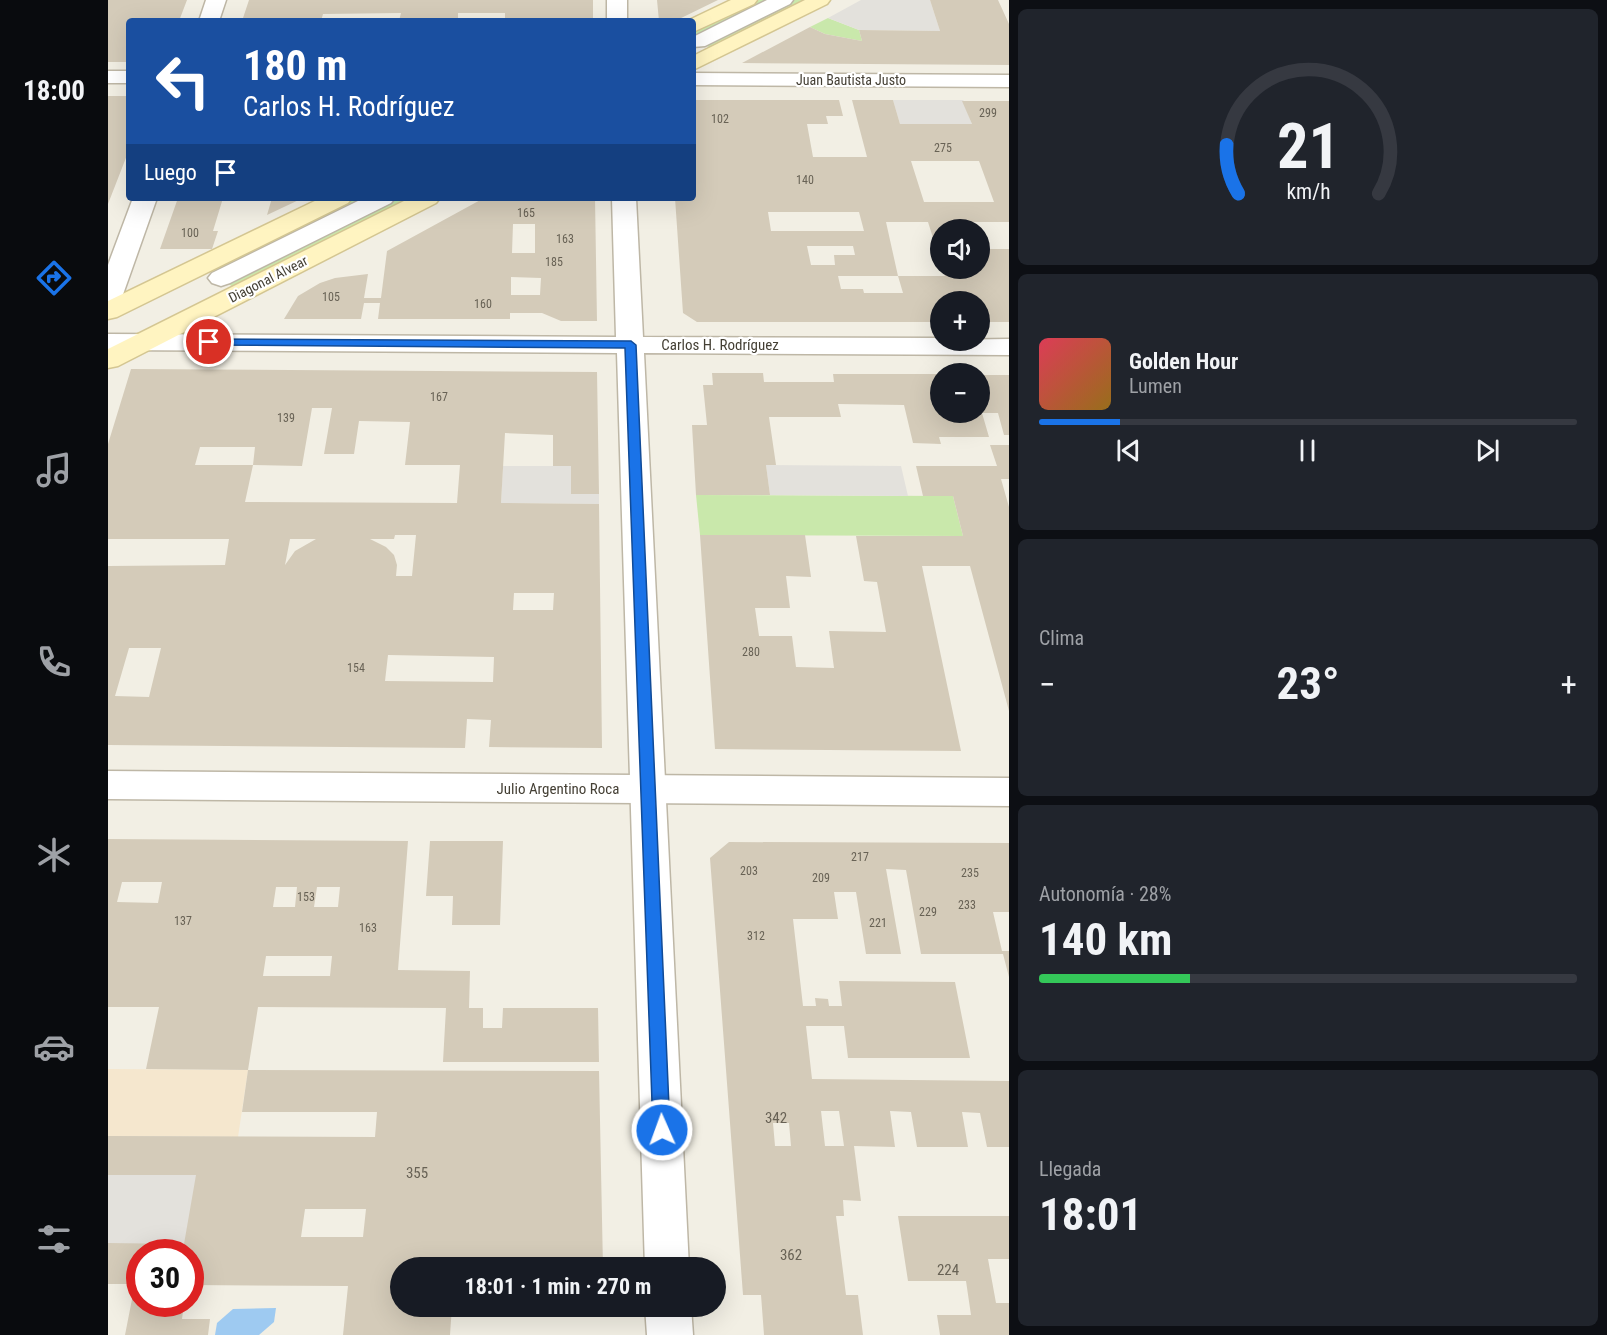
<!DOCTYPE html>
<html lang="es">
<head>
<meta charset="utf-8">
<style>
	body { margin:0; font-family:"Roboto Condensed",sans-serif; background:#20242c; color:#f1f3f6; height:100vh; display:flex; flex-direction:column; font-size:22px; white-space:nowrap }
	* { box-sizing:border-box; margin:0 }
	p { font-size:20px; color:#9ea1a6 }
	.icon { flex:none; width:33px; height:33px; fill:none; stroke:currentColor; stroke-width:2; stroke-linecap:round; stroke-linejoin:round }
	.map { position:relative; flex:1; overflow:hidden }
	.panel { display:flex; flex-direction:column; gap:9px; padding:9px; background:#0d0f14; width:598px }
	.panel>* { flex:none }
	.hud { position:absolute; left:18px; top:18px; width:570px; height:183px; border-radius:6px; box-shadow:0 6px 24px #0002; background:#1a4fa0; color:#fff; overflow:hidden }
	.fabs { position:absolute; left:822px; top:219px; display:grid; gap:12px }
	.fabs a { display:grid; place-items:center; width:60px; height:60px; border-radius:50%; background:#171b24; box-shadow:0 6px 24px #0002; font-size:30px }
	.speed { position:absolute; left:18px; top:1239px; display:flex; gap:12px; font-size:30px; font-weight:700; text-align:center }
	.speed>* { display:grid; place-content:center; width:78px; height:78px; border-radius:50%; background:#171b24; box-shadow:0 6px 24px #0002; line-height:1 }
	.speed .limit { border:9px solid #d22; background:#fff; color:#111 }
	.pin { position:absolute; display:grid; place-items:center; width:51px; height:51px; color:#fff; margin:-26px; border:3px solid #fff; border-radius:50%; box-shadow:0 2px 6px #0007 }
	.me { position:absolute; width:66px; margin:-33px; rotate:358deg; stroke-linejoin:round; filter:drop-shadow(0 0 4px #0008) }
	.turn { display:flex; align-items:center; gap:21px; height:126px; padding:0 18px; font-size:27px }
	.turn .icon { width:78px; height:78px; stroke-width:2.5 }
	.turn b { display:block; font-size:42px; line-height:51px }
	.then { display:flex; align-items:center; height:57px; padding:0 18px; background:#0003; gap:12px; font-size:22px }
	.big { font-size:45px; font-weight:700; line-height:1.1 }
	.panel .widget { flex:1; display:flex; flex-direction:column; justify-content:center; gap:9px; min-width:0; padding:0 21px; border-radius:9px; background:#20242c }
	.panel .dial { align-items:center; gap:0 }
	.dial svg { height:156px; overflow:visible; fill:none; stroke:#363941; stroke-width:7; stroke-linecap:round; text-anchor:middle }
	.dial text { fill:#f1f3f6; stroke:none }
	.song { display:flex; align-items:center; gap:18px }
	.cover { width:72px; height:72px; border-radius:9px; background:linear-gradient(135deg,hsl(350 70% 55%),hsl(40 70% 35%)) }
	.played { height:6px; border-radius:3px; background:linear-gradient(90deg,#1a73e8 15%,#363941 15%) }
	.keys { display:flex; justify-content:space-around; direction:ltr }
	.heat { display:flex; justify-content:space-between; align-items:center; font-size:33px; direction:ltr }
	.charge { height:9px; border-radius:4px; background:linear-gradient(90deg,#34c759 28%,#363941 0) }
	.trip { position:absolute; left:282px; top:1257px; width:336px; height:60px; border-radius:30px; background:#171b24; box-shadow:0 6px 24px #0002; font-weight:700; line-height:60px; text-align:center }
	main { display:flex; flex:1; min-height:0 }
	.dock { display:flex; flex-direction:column; width:108px; justify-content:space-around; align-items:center; background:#090b0e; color:#9ea1a6 }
	.dock .icon { width:42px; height:42px }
	.dock .selected { color:#1a73e8 }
	.dock b { font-size:27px; color:#f1f3f6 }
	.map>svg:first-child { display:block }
	.commercial { fill:#f5e7ce }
	.green { fill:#c9e8ab }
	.parking { fill:#e3e1dc }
	.water { fill:#9ecaf1 }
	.building { fill:#d4cbb9; fill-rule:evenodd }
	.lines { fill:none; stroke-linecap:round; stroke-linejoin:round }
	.pedestrian-casing { stroke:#beb7a6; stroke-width:3 }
	.minor-casing { stroke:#beb7a6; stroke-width:3 }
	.tertiary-casing { stroke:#beb7a6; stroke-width:3 }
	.secondary-casing { stroke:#d4c692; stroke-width:3 }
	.pedestrian { fill:#fff; fill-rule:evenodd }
	.minor { fill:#fff; fill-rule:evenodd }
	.tertiary { fill:#fff; fill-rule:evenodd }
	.secondary { fill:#fff4c1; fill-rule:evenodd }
	.route { fill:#1a73e8; stroke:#114b97; stroke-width:1.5 }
	.labels { text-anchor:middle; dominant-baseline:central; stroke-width:4.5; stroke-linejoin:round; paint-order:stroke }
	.number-label { font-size:12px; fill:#686255 }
	.far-street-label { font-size:14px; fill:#443f34; stroke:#fff }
	.street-label { font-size:15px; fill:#443f34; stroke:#fff }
	.near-number-label { font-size:15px; fill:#686255 }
</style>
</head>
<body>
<main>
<nav class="dock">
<b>18:00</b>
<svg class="icon selected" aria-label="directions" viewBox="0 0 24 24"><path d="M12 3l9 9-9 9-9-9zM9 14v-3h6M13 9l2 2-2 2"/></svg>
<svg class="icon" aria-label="music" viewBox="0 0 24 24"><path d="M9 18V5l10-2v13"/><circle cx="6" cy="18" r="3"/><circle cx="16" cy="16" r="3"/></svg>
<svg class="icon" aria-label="phone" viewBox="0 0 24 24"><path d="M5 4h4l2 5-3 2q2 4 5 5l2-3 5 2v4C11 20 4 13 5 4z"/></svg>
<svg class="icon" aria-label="climate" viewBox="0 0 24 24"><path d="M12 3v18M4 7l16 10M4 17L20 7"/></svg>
<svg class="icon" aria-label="car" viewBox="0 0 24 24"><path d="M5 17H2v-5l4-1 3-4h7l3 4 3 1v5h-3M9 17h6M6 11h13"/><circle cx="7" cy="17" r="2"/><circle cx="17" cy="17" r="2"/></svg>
<svg class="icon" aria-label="filters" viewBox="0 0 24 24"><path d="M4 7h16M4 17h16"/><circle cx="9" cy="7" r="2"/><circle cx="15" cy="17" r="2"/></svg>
</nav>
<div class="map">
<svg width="901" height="1335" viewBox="0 0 901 1335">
	<rect width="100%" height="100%" fill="#f2efe4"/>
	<!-- commercial -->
	<path class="commercial" d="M 0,1069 L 140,1070 L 130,1137 L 0,1136 Z"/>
	<!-- green -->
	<path class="green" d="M 651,0 L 698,0 L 603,48 L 585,40 L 585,32 Z
		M 720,18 L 751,30 L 754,41 L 717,34 L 702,27 Z
		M 247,198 L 304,198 L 125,287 L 100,270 Z
		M 588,495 L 845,496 L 855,536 L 592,535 Z"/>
	<!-- parking -->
	<path class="parking" d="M 753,0 L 822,0 L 832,31 L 751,30 L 720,18 Z
		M 785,100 L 856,100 L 855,101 L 864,124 L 792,124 Z
		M 658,465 L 793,466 L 800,496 L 662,495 Z
		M 395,466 L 463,466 L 491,494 L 491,504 L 393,503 Z
		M 0,1136 L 130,1137 L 82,1252 L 32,1252 L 0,1284 Z"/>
	<!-- water -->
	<path class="water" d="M 168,1308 L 166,1322 L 151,1335 L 107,1335 L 109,1323 L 125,1309 Z"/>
	<!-- building -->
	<path class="building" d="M 0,0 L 79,0 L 71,21 L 21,21 L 21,62 L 0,62 Z
		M 141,0 L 485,0 L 485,21 L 397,21 L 397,13 L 350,13 L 350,21 L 291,21 L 293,13 L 215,14 L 213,21 L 134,21 Z
		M 549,0 L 610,0 L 567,21 L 551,21 Z
		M 822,0 L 890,0 L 901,24 L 901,65 L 634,63 L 702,27 L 717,34 L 754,41 L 751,30 L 832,31 Z
		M 0,96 L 21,96 L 21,150 L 0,204 Z
		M 585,100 L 731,100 L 735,116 L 718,116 L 720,124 L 699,124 L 705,157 L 759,157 L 744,100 L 785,100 L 792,124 L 864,124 L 854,101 L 901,101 L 901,222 L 839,222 L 842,230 L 832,230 L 832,260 L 820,222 L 778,222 L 790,276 L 730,276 L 733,289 L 755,289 L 756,293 L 795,293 L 790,276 L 837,276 L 834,268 L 872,268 L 872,249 L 901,249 L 901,322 L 872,322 L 872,302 L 832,302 L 832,322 L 589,322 L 575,313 L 567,198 L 585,198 ZM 803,161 L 871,161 L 886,202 L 816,202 ZM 660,212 L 751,212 L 756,231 L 663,231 ZM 699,246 L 745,246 L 747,255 L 726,255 L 727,265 L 703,265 Z
		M 70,198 L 115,198 L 105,231 L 110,231 L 104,249 L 52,249 Z
		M 164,198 L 195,198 L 159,215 Z
		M 376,198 L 487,198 L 489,321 L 453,321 L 434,313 L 402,313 L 402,319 L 270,319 L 272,303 L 256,303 L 253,319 L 176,319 L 190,296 L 212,283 L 227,278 L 260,274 L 256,298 L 273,298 L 279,251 ZM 405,224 L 427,224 L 427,253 L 404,253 ZM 403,277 L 433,278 L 432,295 L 403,295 Z
		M 23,369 L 489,372 L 491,494 L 463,494 L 463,466 L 445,466 L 445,435 L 397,433 L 393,503 L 491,504 L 494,748 L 381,747 L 383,720 L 359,719 L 357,748 L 0,745 L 0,566 L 117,565 L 121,539 L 0,539 L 0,444 ZM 204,408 L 224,408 L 216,454 L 246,454 L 251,421 L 302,422 L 297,465 L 352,465 L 349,503 L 137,502 L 145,465 L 87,465 L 92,447 L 147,447 L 145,465 L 194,466 ZM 287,535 L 308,535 L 304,576 L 288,576 L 289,565 L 286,555 L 278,547 L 262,539 L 286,539 ZM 182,539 L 208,539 L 187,551 L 177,565 ZM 406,593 L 446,593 L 445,610 L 405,610 ZM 21,648 L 53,648 L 41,697 L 7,696 ZM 280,655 L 386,657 L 385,682 L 277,681 Z
		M 604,373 L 655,373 L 656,382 L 726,382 L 725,374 L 832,374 L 832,412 L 872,412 L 872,375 L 901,375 L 901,435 L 896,435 L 890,413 L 874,413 L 881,437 L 831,437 L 833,444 L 805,443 L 796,405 L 730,404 L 733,417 L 661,417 L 668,465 L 658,465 L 662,495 L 588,495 L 584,425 L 599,425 L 595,385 L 605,385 Z
		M 882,445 L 901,445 L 901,479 L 893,479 L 901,507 L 901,711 L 862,566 L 814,566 L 853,751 L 607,749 L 592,535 L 697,535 L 703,577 L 678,576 L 682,608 L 647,608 L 651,636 L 684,636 L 688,667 L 726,668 L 721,631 L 778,632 L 769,582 L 756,581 L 748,536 L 855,536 L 845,496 L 815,496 L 808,466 L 889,466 Z
		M 0,839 L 300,841 L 290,970 L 362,971 L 361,1008 L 375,1008 L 375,1028 L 394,1028 L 395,1008 L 490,1008 L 491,1062 L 335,1062 L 338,1008 L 150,1007 L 140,1070 L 38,1069 L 51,1007 L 0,1007 ZM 14,882 L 54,882 L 50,903 L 9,902 ZM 168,887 L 189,887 L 187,907 L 165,907 ZM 209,887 L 232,887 L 230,907 L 206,907 ZM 158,956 L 224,956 L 222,976 L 155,976 Z
		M 322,841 L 395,841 L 392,925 L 344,925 L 345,896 L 318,896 Z
		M 621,842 L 901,843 L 901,912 L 885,912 L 894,951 L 901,951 L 901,977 L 895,954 L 813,954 L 798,870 L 778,869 L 793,954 L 758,954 L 748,892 L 726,892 L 730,919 L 685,919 L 695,1006 L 708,1006 L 707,998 L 720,999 L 721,1006 L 734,1006 L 731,981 L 847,982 L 862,1058 L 740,1058 L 736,1026 L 698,1026 L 704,1079 L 901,1081 L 901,1147 L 879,1147 L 872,1113 L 854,1112 L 860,1147 L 809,1147 L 803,1112 L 782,1111 L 787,1147 L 746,1146 L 753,1201 L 735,1200 L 736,1216 L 728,1216 L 738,1295 L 750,1295 L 755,1335 L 656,1335 L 653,1295 L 635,1295 L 602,858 ZM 713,1111 L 731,1111 L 736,1146 L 717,1146 ZM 665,1123 L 681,1123 L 683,1146 L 667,1146 Z
		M 140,1070 L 491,1071 L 495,1268 L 292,1268 L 292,1306 L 344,1306 L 342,1335 L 235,1335 L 240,1286 L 82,1285 L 82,1252 L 32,1252 L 32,1304 L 76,1304 L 74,1319 L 102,1319 L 100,1335 L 17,1335 L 27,1284 L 0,1284 L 0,1243 L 76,1244 L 88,1175 L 0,1175 L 0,1136 L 267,1137 L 269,1112 L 134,1112 ZM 197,1209 L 258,1209 L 255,1237 L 193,1237 Z
		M 790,1216 L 901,1216 L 901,1259 L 880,1259 L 888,1303 L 901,1303 L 901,1335 L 832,1335 L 829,1315 L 863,1315 L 858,1281 L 800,1281 Z"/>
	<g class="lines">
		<defs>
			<path id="pedestrian" d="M 659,0 L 685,0 L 682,4 L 597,46 L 585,47 L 585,37 Z
				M 256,198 L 287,198 L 283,203 L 122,283 L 113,286 L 104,283 L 100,278 L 104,273 Z"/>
			<path id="minor" d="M 98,0 L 118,0 L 111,21 L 91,21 Z
				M 499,0 L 519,0 L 519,21 L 499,21 Z
				M 0,71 L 21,71 L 21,83 L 0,83 Z
				M 585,73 L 901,75 L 901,87 L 585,85 Z
				M 25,198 L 49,198 L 13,300 L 9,305 L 0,308 L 0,265 Z
				M 504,198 L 528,198 L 535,337 L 832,338 L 832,340 L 901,339 L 901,355 L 536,353 L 581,1268 L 537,1268 L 509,353 L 0,350 L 0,334 L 508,337 Z
				M 537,1306 L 583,1306 L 585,1335 L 539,1335 Z"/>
			<path id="tertiary" d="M 0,771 L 901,778 L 901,806 L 0,799 Z"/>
			<path id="secondary" d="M 623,0 L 649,0 L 646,4 L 585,32 L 585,21 L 579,21 Z
				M 697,0 L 722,0 L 719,4 L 585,70 L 585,56 Z
				M 213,198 L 244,198 L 240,203 L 9,317 L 0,319 L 0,301 Z
				M 302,198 L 332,198 L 328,203 L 10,366 L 0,368 L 0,349 Z"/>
		</defs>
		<!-- pedestrian casing -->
		<use href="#pedestrian" class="pedestrian-casing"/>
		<!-- minor casing -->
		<use href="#minor" class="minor-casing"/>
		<!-- tertiary casing -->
		<use href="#tertiary" class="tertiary-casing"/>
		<!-- secondary casing -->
		<use href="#secondary" class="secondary-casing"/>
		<!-- pedestrian -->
		<use href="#pedestrian" class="pedestrian"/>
		<!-- minor -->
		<use href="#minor" class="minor"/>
		<!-- tertiary -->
		<use href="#tertiary" class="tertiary"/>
		<!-- secondary -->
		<use href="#secondary" class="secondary"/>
	</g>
	<!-- route -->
	<path class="route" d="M 101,339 L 523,341 L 528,345 L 562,1130 L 560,1136 L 554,1139 L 547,1136 L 545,1130 L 517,348 L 97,345 L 96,342 Z"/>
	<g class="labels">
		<!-- number labels -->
		<g class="number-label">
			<text x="880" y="113">299</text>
			<text x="612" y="119">102</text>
			<text x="835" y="148">275</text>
			<text x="697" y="180">140</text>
			<text x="418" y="213">165</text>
			<text x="82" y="233">100</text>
			<text x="457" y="239">163</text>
			<text x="446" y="262">185</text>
			<text x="223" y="297">105</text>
			<text x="375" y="304">160</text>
			<text x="331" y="397">167</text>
			<text x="178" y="418">139</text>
			<text x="643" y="652">280</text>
			<text x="248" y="668">154</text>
			<text x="752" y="857">217</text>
			<text x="641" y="871">203</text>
			<text x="862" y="873">235</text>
			<text x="713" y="878">209</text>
			<text x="198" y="897">153</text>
			<text x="859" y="905">233</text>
			<text x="820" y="912">229</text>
			<text x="75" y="921">137</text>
			<text x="770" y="923">221</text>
			<text x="260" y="928">163</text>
			<text x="648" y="936">312</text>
		</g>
		<!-- far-street labels -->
		<g class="far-street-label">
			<text x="743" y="80">Juan Bautista Justo</text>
			<text transform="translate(160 279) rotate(-27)">Diagonal Alvear</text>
		</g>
		<!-- street labels -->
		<g class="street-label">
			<text x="612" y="345">Carlos H. Rodríguez</text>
			<text x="450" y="789">Julio Argentino Roca</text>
		</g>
		<!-- near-number labels -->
		<g class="near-number-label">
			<text x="668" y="1118">342</text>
			<text x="309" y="1173">355</text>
			<text x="683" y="1255">362</text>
			<text x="840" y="1270">224</text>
		</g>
	</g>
</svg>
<div class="fabs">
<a><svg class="icon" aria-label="sound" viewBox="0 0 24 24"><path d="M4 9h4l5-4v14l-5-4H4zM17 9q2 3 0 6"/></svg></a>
<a>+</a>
<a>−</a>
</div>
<div class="speed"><div class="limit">30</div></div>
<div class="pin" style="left:101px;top:342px;background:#d93025"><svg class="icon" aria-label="arrive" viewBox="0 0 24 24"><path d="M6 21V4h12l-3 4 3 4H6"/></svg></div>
<svg class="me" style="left:554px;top:1130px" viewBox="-20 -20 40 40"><circle r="17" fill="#1a73e8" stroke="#fff" stroke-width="3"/><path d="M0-11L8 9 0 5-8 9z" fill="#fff"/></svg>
<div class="trip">18:01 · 1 min · 270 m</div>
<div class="hud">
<div class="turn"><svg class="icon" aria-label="left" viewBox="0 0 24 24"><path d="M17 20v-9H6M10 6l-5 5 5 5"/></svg><div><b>180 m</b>Carlos H. Rodríguez</div></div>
<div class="then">Luego<svg class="icon" aria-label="arrive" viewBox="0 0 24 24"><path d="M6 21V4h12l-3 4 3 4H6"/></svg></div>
</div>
</div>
<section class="panel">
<div class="widget dial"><svg viewBox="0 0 100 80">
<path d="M14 69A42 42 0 1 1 86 69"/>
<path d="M14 69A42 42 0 0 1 8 44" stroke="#1a73e8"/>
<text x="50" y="56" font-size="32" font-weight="700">21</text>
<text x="50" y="72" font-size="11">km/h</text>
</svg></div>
<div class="widget">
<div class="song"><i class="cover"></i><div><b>Golden Hour</b><p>Lumen</p></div></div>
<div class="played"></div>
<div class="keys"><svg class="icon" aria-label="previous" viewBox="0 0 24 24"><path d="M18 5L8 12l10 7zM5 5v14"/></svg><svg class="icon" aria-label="pause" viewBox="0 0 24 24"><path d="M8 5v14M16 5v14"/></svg><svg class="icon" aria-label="next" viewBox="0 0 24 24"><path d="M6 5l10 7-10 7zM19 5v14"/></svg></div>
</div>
<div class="widget"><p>Clima</p>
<div class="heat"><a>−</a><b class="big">23°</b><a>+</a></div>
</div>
<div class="widget"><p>Autonomía · 28%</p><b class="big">140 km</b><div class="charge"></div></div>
<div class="widget"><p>Llegada</p><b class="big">18:01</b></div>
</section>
</main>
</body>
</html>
